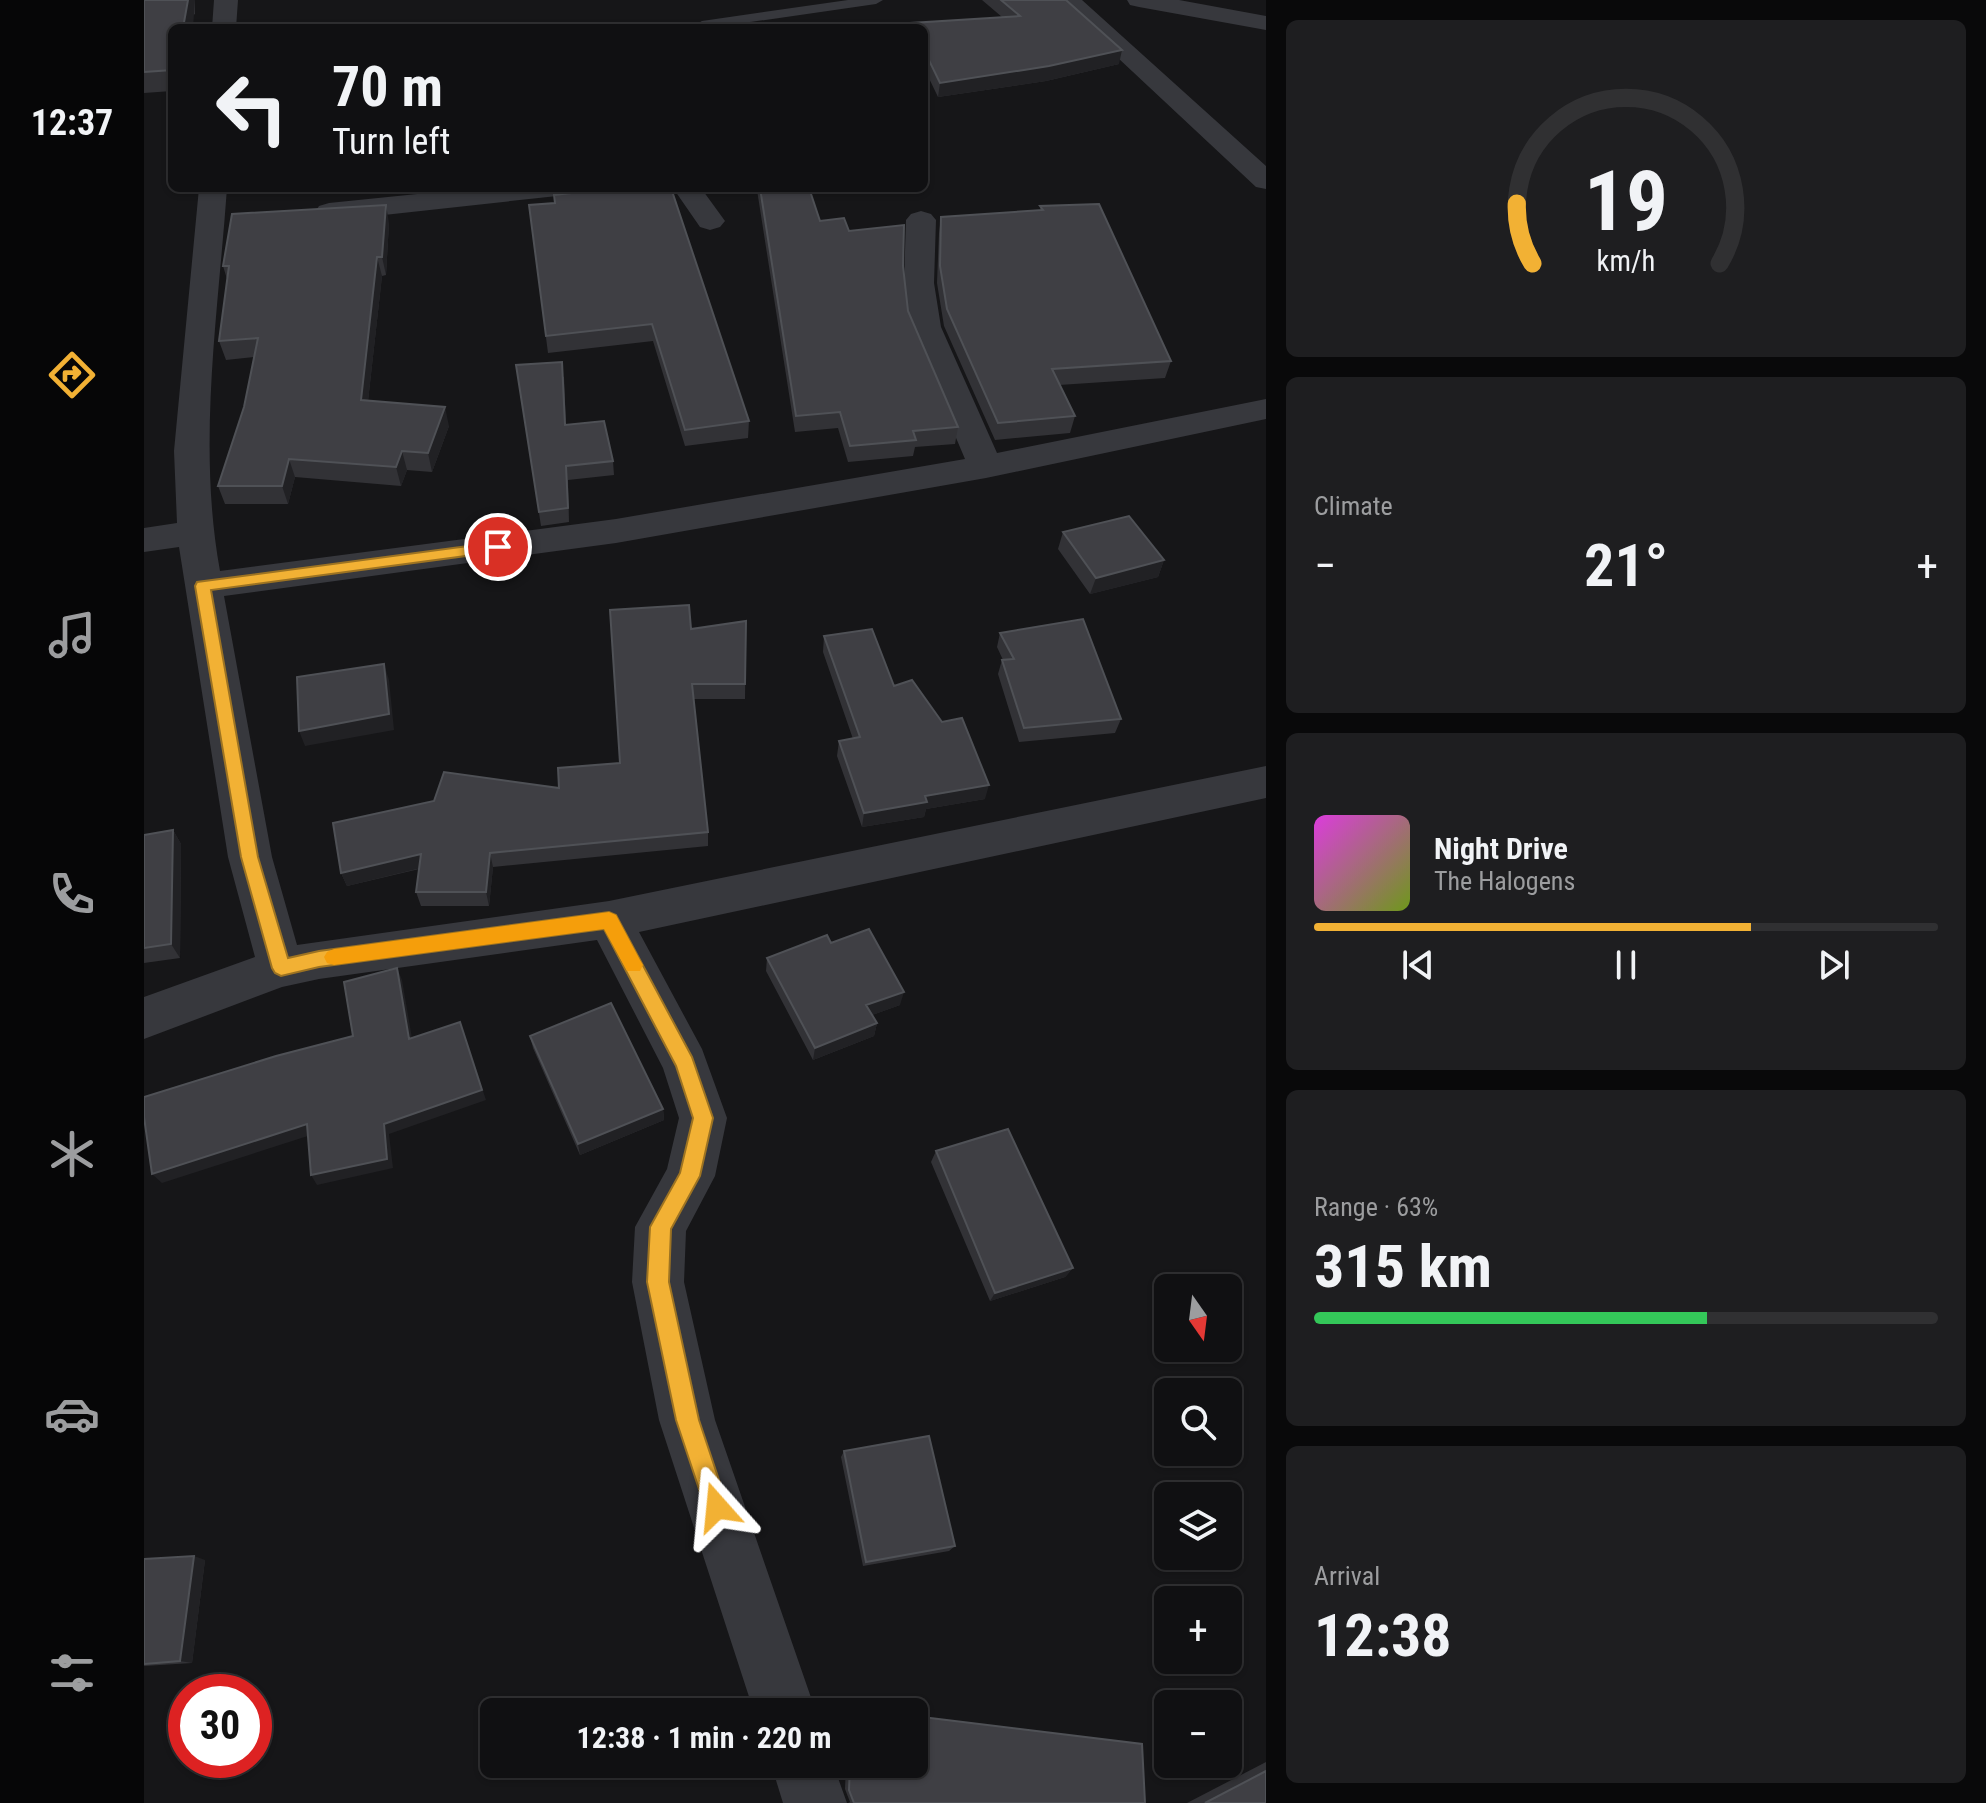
<!DOCTYPE html>
<html lang="en">
<head>
<meta charset="utf-8">
<style>
	body { margin:0; font-family:"Roboto Condensed",sans-serif; background:#1e1e20; color:#f1f3f6; height:100vh; display:flex; flex-direction:column; font-size:30px; white-space:nowrap }
	* { box-sizing:border-box; margin:0 }
	p { font-size:26px; color:#9c9d9f }
	.icon { flex:none; width:44px; height:44px; fill:none; stroke:currentColor; stroke-width:2; stroke-linecap:round; stroke-linejoin:round }
	.map { position:relative; flex:1; overflow:hidden }
	.sheet { display:flex; flex-direction:column; gap:20px; padding:20px; background:#09090a; width:720px }
	.sheet>* { flex:none }
	.top-card { position:absolute; left:24px; top:24px; width:760px; height:168px; border-radius:12px; box-shadow:0 2px 6px #0004,0 0 0 2px #303032; background:#101012; color:#f1f3f6; overflow:hidden }
	.needle { width:52px; rotate:166deg }
	.tools { position:absolute; left:1010px; top:1274px; display:grid; gap:16px }
	.tools a { display:grid; place-items:center; width:88px; height:88px; border-radius:12px; background:#101012; box-shadow:0 2px 6px #0004,0 0 0 2px #303032; font-size:40px }
	.speed { position:absolute; left:24px; top:1674px; display:flex; gap:16px; font-size:40px; font-weight:700; text-align:center }
	.speed>* { display:grid; place-content:center; width:104px; height:104px; border-radius:50%; background:#101012; box-shadow:0 2px 6px #0004,0 0 0 2px #303032; line-height:1 }
	.speed .limit { border:12px solid #d22; background:#fff; color:#111 }
	.pin { position:absolute; display:grid; place-items:center; width:68px; height:68px; color:#fff; margin:-34px; border:4px solid #fff; border-radius:50%; box-shadow:0 2px 8px #0007 }
	.me { position:absolute; width:88px; margin:-44px; rotate:342deg; stroke-linejoin:round; filter:drop-shadow(0 0 6px #0008) }
	.turn { display:flex; align-items:center; gap:28px; height:168px; padding:0 32px; font-size:36px }
	.turn .icon { width:104px; height:104px; stroke-width:2.5 }
	.turn b { display:block; font-size:56px; line-height:68px }
	.big { font-size:60px; font-weight:700; line-height:1.1 }
	.sheet .card { flex:1; display:flex; flex-direction:column; justify-content:center; gap:12px; min-width:0; padding:0 28px; border-radius:12px; background:#1e1e20 }
	.sheet .dial { align-items:center; gap:0 }
	.dial svg { height:208px; overflow:visible; fill:none; stroke:#303032; stroke-width:7; stroke-linecap:round; text-anchor:middle }
	.dial text { fill:#f1f3f6; stroke:none }
	.song { display:flex; align-items:center; gap:24px }
	.cover { width:96px; height:96px; border-radius:12px; background:linear-gradient(135deg,hsl(300 70% 55%),hsl(80 70% 35%)) }
	.played { height:8px; border-radius:4px; background:linear-gradient(90deg,#f2b134 70%,#303032 70%) }
	.keys { display:flex; justify-content:space-around; direction:ltr }
	.heat { display:flex; justify-content:space-between; align-items:center; font-size:44px; direction:ltr }
	.charge { height:12px; border-radius:6px; background:linear-gradient(90deg,#34c759 63%,#303032 0) }
	.trip { position:absolute; left:336px; top:1698px; width:448px; height:80px; border-radius:12px; background:#101012; box-shadow:0 2px 6px #0004,0 0 0 2px #303032; font-weight:700; line-height:80px; text-align:center }
	main { display:flex; flex:1; min-height:0 }
	.tab-bar { display:flex; flex-direction:column; width:144px; justify-content:space-around; align-items:center; background:#060607; color:#9c9d9f }
	.tab-bar .icon { width:56px; height:56px }
	.tab-bar .active { color:#f2b134 }
	.tab-bar b { font-size:36px; color:#f1f3f6 }
	.map>svg:first-child { display:block }
	.lines { fill:none; stroke-linecap:round; stroke-linejoin:round }
	.service { fill:#37383d; fill-rule:evenodd }
	.minor { fill:#37383d; fill-rule:evenodd }
	.wall { fill:#323236 }
	.shaded-wall { fill:#212124 }
	.building { fill:#3f3f44; stroke:#4f5156; stroke-width:2 }
	.route { fill:#f2b134; stroke:#9d7322; stroke-width:2 }
	.slow { fill:#f59e0b }
</style>
</head>
<body>
<main>
<nav class="tab-bar">
<b>12:37</b>
<svg class="icon active" aria-label="directions" viewBox="0 0 24 24"><path d="M12 3l9 9-9 9-9-9zM9 14v-3h6M13 9l2 2-2 2"/></svg>
<svg class="icon" aria-label="music" viewBox="0 0 24 24"><path d="M9 18V5l10-2v13"/><circle cx="6" cy="18" r="3"/><circle cx="16" cy="16" r="3"/></svg>
<svg class="icon" aria-label="phone" viewBox="0 0 24 24"><path d="M5 4h4l2 5-3 2q2 4 5 5l2-3 5 2v4C11 20 4 13 5 4z"/></svg>
<svg class="icon" aria-label="climate" viewBox="0 0 24 24"><path d="M12 3v18M4 7l16 10M4 17L20 7"/></svg>
<svg class="icon" aria-label="car" viewBox="0 0 24 24"><path d="M5 17H2v-5l4-1 3-4h7l3 4 3 1v5h-3M9 17h6M6 11h13"/><circle cx="7" cy="17" r="2"/><circle cx="17" cy="17" r="2"/></svg>
<svg class="icon" aria-label="filters" viewBox="0 0 24 24"><path d="M4 7h16M4 17h16"/><circle cx="9" cy="7" r="2"/><circle cx="15" cy="17" r="2"/></svg>
</nav>
<div class="map">
<svg width="1122" height="1803" viewBox="0 0 1122 1803">
	<rect width="100%" height="100%" fill="#161618"/>
	<g class="lines">
		<!-- service -->
		<path class="service" d="M 704,0 L 739,0 L 732,4 L 565,28 L 554,28 L 551,25 L 558,21 Z"/>
		<!-- minor -->
		<path class="minor" d="M 70,0 L 94,0 L 92,28 L 68,28 Z
			M 912,0 L 938,0 L 1122,166 L 1122,189 L 1112,187 Z
			M 983,0 L 1035,0 L 1122,16 L 1122,30 L 995,7 L 986,5 Z
			M 55,188 L 83,188 C 74,315 53,445 76,571 L 472,519 L 821,459 L 765,327 L 760,283 L 762,220 L 767,214 L 777,211 L 787,214 L 792,220 L 790,283 L 797,327 L 853,453 L 1122,399 L 1122,419 L 842,478 L 472,543 L 80,596 L 128,857 L 153,945 L 465,901 L 1122,766 L 1122,798 L 495,932 L 558,1049 L 583,1118 L 571,1176 L 542,1231 L 540,1282 L 571,1420 L 672,1712 L 610,1712 L 515,1420 L 488,1282 L 491,1227 L 523,1169 L 535,1118 L 519,1068 L 453,940 L 175,979 L 138,987 L 0,1039 L 0,997 L 111,957 L 84,857 L 35,547 L 0,552 L 0,528 L 33,523 L 30,451 Z
			M 332,188 L 427,188 L 423,194 L 413,196 L 185,221 L 175,218 L 171,212 L 175,206 L 185,203 Z
			M 529,188 L 557,188 L 581,221 L 576,227 L 566,230 L 556,227 Z
			M 627,1764 L 689,1764 L 703,1803 L 639,1803 Z"/>
	</g>
	<!-- wall -->
	<path class="wall" d="M 0,0 L 51,0 L 51,14 L 28,28 L 28,91 L 0,93 Z
		M 838,0 L 922,0 L 975,64 L 902,81 L 794,97 L 780,68 L 780,28 L 767,28 L 767,23 L 858,17 Z
		M 560,188 L 665,188 L 676,221 L 705,231 L 759,266 L 764,311 L 814,427 L 811,444 L 771,447 L 769,456 L 704,462 L 694,428 L 651,432 L 613,190 L 565,194 Z
		M 411,203 L 605,421 L 604,438 L 541,446 L 509,341 L 404,353 L 385,205 Z
		M 896,206 L 1027,361 L 1021,378 L 915,385 L 931,416 L 926,433 L 851,440 L 800,326 L 793,283 L 795,233 L 797,217 L 896,210 Z
		M 245,223 L 242,275 L 238,276 L 224,401 L 305,426 L 288,472 L 263,470 L 257,486 L 151,477 L 144,504 L 81,504 L 74,486 L 100,407 L 110,357 L 82,360 L 75,341 L 83,279 L 79,266 Z
		M 372,365 L 420,377 L 422,425 L 469,461 L 470,475 L 424,480 L 425,522 L 397,526 Z
		M 919,532 L 1020,560 L 1014,577 L 946,594 L 914,549 Z
		M 602,621 L 601,699 L 550,699 L 564,832 L 564,846 L 349,867 L 345,906 L 277,906 L 272,892 L 275,869 L 203,886 L 197,873 L 476,763 L 547,629 Z
		M 856,633 L 977,719 L 971,733 L 875,742 L 854,674 L 858,660 L 859,660 L 853,647 Z
		M 680,636 L 750,686 L 841,799 L 782,809 L 780,817 L 718,827 L 693,756 L 695,741 L 709,739 L 679,652 Z
		M 29,830 L 37,844 L 36,958 L 0,963 L 0,835 Z
		M 687,943 L 756,1005 L 728,1015 L 733,1023 L 730,1036 L 669,1060 L 622,971 L 623,958 Z
		M 386,1036 L 519,1109 L 520,1120 L 436,1155 L 389,1048 Z
		M 792,1151 L 929,1268 L 921,1277 L 846,1301 L 787,1162 Z
		M 700,1451 L 811,1546 L 805,1551 L 719,1566 L 697,1457 Z
		M 0,1559 L 61,1560 L 48,1663 L 0,1666 Z
		M 1122,1762 L 1122,1803 L 1043,1803 Z
		M 702,1764 L 770,1764 L 1001,1803 L 704,1803 L 706,1802 L 701,1789 Z"/>
	<!-- shaded-wall -->
	<path class="shaded-wall" d="M 44,0 L 51,0 L 49,28 L 39,28 Z
		M 978,50 L 975,64 L 902,81 L 794,97 L 796,83 Z
		M 242,205 L 245,223 L 242,275 L 238,257 Z
		M 233,257 L 238,276 L 222,419 L 217,400 Z
		M 301,407 L 305,426 L 288,472 L 284,453 Z
		M 258,451 L 263,470 L 257,486 L 252,467 Z
		M 145,459 L 151,477 L 144,504 L 138,486 Z
		M 1020,560 L 1014,577 L 946,594 L 952,578 Z
		M 240,664 L 245,680 L 250,730 L 161,746 L 155,731 Z
		M 845,785 L 841,799 L 782,809 L 780,817 L 718,827 L 720,813 L 781,796 Z
		M 29,830 L 37,844 L 36,958 L 27,944 Z
		M 346,853 L 349,867 L 345,906 L 342,892 Z
		M 277,854 L 281,867 L 203,886 L 197,873 Z
		M 253,968 L 258,980 L 270,1050 L 265,1039 Z
		M 760,992 L 756,1005 L 720,1018 L 722,1005 Z
		M 316,1022 L 342,1100 L 245,1134 L 249,1168 L 173,1185 L 167,1175 L 240,1124 Z
		M 733,1023 L 730,1036 L 669,1060 L 671,1048 Z
		M 519,1109 L 520,1120 L 436,1155 L 434,1144 Z
		M 163,1124 L 170,1134 L 18,1183 L 8,1174 Z
		M 929,1268 L 921,1277 L 846,1301 L 851,1293 Z
		M 50,1556 L 61,1560 L 48,1663 L 36,1661 Z"/>
	<!-- building -->
	<path class="building" d="M 0,0 L 44,0 L 39,28 L 28,28 L 28,70 L 0,72 Z
		M 857,0 L 922,0 L 978,50 L 905,66 L 796,83 L 780,50 L 780,28 L 769,28 L 767,23 L 876,16 Z
		M 473,188 L 527,188 L 605,421 L 541,430 L 508,324 L 402,336 L 385,205 L 411,203 L 410,195 Z
		M 616,188 L 665,188 L 676,221 L 700,218 L 705,231 L 760,225 L 759,266 L 764,311 L 814,427 L 769,431 L 772,440 L 706,446 L 696,412 L 652,416 Z
		M 955,204 L 1027,361 L 908,369 L 931,416 L 854,423 L 803,309 L 796,266 L 797,217 L 899,210 L 896,206 Z
		M 242,205 L 238,257 L 233,257 L 217,400 L 301,407 L 284,453 L 258,451 L 252,467 L 145,459 L 138,486 L 74,486 L 100,407 L 114,338 L 75,341 L 85,266 L 79,266 L 88,214 Z
		M 418,362 L 421,425 L 460,421 L 469,461 L 422,466 L 424,508 L 395,512 L 372,365 Z
		M 985,516 L 1020,560 L 952,578 L 919,532 Z
		M 545,605 L 547,629 L 602,621 L 601,684 L 548,684 L 564,832 L 346,853 L 342,892 L 272,892 L 277,854 L 197,873 L 189,823 L 290,801 L 300,772 L 415,788 L 414,768 L 476,763 L 466,610 Z
		M 939,619 L 977,719 L 880,728 L 858,660 L 870,659 L 856,633 Z
		M 728,629 L 750,686 L 768,680 L 798,722 L 818,718 L 845,785 L 781,796 L 783,802 L 720,813 L 695,741 L 716,737 L 680,636 Z
		M 240,664 L 245,714 L 155,731 L 153,677 Z
		M 29,830 L 27,944 L 0,948 L 0,835 Z
		M 725,929 L 760,992 L 722,1005 L 733,1023 L 671,1048 L 623,958 L 683,935 L 687,943 Z
		M 253,968 L 265,1039 L 316,1022 L 338,1090 L 240,1124 L 243,1159 L 167,1175 L 163,1124 L 8,1174 L 0,1117 L 0,1097 L 132,1056 L 209,1036 L 200,982 Z
		M 467,1003 L 519,1109 L 434,1144 L 386,1036 Z
		M 864,1129 L 929,1268 L 851,1293 L 792,1151 Z
		M 785,1436 L 811,1546 L 722,1562 L 700,1451 Z
		M 50,1556 L 36,1661 L 0,1664 L 0,1559 Z
		M 709,1708 L 738,1712 L 709,1712 Z
		M 770,1716 L 998,1744 L 1001,1803 L 710,1803 L 705,1790 L 706,1764 L 770,1764 Z
		M 1122,1771 L 1122,1803 L 1061,1803 Z"/>
	<!-- route -->
	<path class="route" d="M 354,542 L 359,543 L 359,551 L 67,590 L 114,857 L 144,958 L 175,951 L 465,912 L 472,915 L 548,1057 L 569,1118 L 556,1176 L 527,1229 L 525,1282 L 555,1420 L 584,1507 L 581,1516 L 573,1519 L 564,1516 L 532,1420 L 503,1282 L 506,1227 L 536,1173 L 549,1118 L 532,1066 L 460,929 L 175,967 L 137,976 L 131,973 L 128,968 L 97,857 L 51,586 L 53,582 Z"/>
	<!-- slow -->
	<path class="slow" d="M 465,912 L 472,915 L 496,960 L 499,965 L 496,971 L 483,971 L 460,929 L 190,965 L 183,963 L 180,957 L 183,952 L 190,949 Z"/>
</svg>
<div class="tools">
<a><svg class="needle" viewBox="-14 -14 28 28"><path d="M0-13l5 13h-10z" fill="#e53935"/><path d="M0 13l5-13h-10z" fill="#9c9d9f"/></svg></a>
<a><svg class="icon" aria-label="search" viewBox="0 0 24 24"><circle cx="10" cy="10" r="6"/><path d="M15 15l6 6"/></svg></a>
<a><svg class="icon" aria-label="layers" viewBox="0 0 24 24"><path d="M12 4l9 5-9 5-9-5zM3 14l9 5 9-5"/></svg></a>
<a>+</a>
<a>−</a>
</div>
<div class="speed"><div class="limit">30</div></div>
<div class="pin" style="left:354px;top:547px;background:#d93025"><svg class="icon" aria-label="arrive" viewBox="0 0 24 24"><path d="M6 21V4h12l-3 4 3 4H6"/></svg></div>
<svg class="me" style="left:573px;top:1507px" viewBox="-20 -20 40 40"><path d="M0-17L14 15 0 8-14 15z" fill="#f2b134" stroke="#fff" stroke-width="4"/></svg>
<div class="trip">12:38 · 1 min · 220 m</div>
<div class="top-card">
<div class="turn"><svg class="icon" aria-label="left" viewBox="0 0 24 24"><path d="M17 20v-9H6M10 6l-5 5 5 5"/></svg><div><b>70 m</b>Turn left</div></div>
</div>
</div>
<section class="sheet">
<div class="card dial"><svg viewBox="0 0 100 80">
<path d="M14 69A42 42 0 1 1 86 69"/>
<path d="M14 69A42 42 0 0 1 8 46" stroke="#f2b134"/>
<text x="50" y="56" font-size="32" font-weight="700">19</text>
<text x="50" y="72" font-size="11">km/h</text>
</svg></div>
<div class="card"><p>Climate</p>
<div class="heat"><a>−</a><b class="big">21°</b><a>+</a></div>
</div>
<div class="card">
<div class="song"><i class="cover"></i><div><b>Night Drive</b><p>The Halogens</p></div></div>
<div class="played"></div>
<div class="keys"><svg class="icon" aria-label="previous" viewBox="0 0 24 24"><path d="M18 5L8 12l10 7zM5 5v14"/></svg><svg class="icon" aria-label="pause" viewBox="0 0 24 24"><path d="M8 5v14M16 5v14"/></svg><svg class="icon" aria-label="next" viewBox="0 0 24 24"><path d="M6 5l10 7-10 7zM19 5v14"/></svg></div>
</div>
<div class="card"><p>Range · 63%</p><b class="big">315 km</b><div class="charge"></div></div>
<div class="card"><p>Arrival</p><b class="big">12:38</b></div>
</section>
</main>
</body>
</html>
